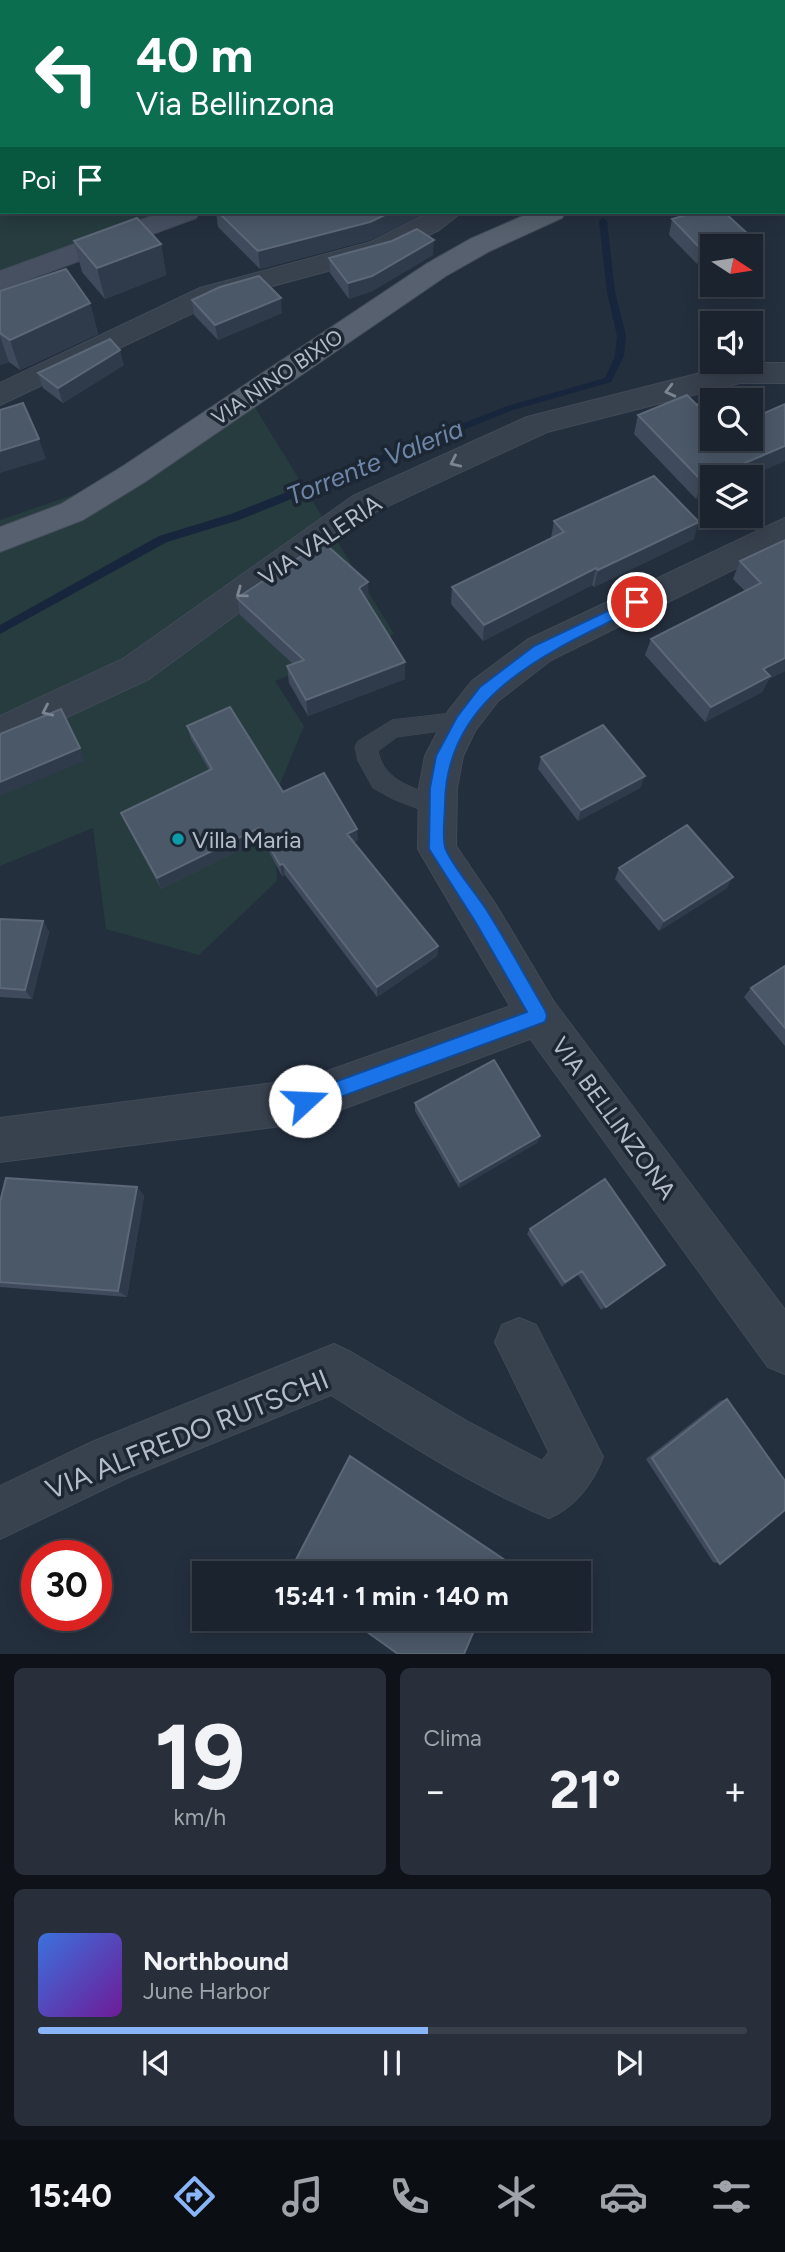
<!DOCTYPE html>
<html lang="it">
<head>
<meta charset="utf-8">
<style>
	body { margin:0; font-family:Figtree,sans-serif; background:#282f3a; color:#f1f3f6; height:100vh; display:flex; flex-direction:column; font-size:26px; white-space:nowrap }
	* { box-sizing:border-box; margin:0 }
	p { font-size:23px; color:#a0a4aa }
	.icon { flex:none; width:38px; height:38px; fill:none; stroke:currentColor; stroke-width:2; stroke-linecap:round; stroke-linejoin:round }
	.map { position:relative; height:1654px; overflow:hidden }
	.drawer { display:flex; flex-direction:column; gap:14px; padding:14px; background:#0f1319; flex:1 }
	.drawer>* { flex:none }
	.banner { position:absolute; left:0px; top:0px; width:786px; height:214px; box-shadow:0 4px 18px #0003,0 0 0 2px #39404a; background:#0b6e4f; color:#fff; overflow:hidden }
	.needle { width:46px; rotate:102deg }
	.tools { position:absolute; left:700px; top:234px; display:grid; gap:14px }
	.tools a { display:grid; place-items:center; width:63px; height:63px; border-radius:0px; background:#1b232e; box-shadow:0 4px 18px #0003,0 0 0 2px #39404a; font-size:35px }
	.speed { position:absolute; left:21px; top:1540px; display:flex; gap:14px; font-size:35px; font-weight:700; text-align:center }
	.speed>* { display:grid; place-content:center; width:91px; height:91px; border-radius:50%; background:#1b232e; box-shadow:0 4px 18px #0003,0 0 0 2px #39404a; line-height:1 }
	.speed .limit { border:10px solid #d22; background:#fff; color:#111 }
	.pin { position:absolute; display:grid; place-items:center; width:60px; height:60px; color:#fff; margin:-30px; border:4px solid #fff; border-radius:50%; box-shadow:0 2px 7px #0007 }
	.me { position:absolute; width:77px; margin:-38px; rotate:70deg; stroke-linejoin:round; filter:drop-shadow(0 0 5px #0008) }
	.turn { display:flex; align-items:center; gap:24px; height:147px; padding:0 21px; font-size:32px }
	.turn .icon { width:91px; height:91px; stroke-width:2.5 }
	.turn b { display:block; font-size:49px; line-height:60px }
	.then { display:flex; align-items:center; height:66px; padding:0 21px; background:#0003; gap:14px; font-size:26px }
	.big { font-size:52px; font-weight:700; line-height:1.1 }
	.drawer .tile { flex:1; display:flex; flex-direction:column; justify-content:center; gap:10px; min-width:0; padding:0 24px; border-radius:10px; background:#282f3a }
	.drawer .dial { align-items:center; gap:0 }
	.dial b { font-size:91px; line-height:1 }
	.song { display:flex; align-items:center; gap:21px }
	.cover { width:84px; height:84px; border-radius:10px; background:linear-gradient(135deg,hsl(220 70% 55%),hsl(280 70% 35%)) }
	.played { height:7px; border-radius:4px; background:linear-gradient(90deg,#8ab4f8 55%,#39404a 55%) }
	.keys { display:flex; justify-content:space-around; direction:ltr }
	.heat { display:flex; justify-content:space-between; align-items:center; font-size:38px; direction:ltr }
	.drawer .tiles { flex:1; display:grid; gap:14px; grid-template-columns:1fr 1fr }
	.tile:last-child { grid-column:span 2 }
	.trip { position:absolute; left:192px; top:1561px; width:399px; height:70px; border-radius:0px; background:#1b232e; box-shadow:0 4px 18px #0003,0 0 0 2px #39404a; font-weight:700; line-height:70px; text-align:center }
	.menu { display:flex; height:112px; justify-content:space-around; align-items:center; background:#0b0e12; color:#a0a4aa }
	.menu .icon { width:49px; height:49px }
	.menu .on { color:#8ab4f8 }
	.menu b { font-size:32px; color:#f1f3f6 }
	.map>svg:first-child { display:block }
	.green { fill:#263c3f }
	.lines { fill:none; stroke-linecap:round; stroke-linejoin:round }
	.stream { fill:#17263c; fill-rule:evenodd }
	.service-casing { stroke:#414a57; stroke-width:1 }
	.minor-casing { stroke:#414a57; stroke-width:2 }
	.tertiary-casing { stroke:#414a57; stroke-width:2 }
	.secondary-casing { stroke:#414a57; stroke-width:2 }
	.primary-casing { stroke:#414a57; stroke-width:2 }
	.motorway-casing { stroke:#434c59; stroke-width:2 }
	.service { fill:#38414e; fill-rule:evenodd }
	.minor { fill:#38414e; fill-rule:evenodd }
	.tertiary { fill:#38414e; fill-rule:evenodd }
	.secondary { fill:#465061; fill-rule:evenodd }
	.primary { fill:#56606e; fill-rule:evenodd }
	.motorway { fill:#746855; fill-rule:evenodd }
	.wall { fill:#3f4b5c }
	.shaded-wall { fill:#2f3b4b }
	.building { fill:#4b5868; stroke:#5c6777; stroke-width:2 }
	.oneway { stroke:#7c8592 }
	.route { fill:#1a73e8; stroke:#114b97; stroke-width:2 }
	.culture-dot { fill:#0f9aa8; stroke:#1d2633; stroke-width:2.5 }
	.labels { text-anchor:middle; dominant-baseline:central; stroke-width:7; stroke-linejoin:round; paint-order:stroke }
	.far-street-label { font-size:21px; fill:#b4bcc9; stroke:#1d2633 }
	.street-label { font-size:24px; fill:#b4bcc9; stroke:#1d2633 }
	.poi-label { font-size:24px; fill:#b4bcc9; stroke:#1d2633; text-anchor:start }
	.water-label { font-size:26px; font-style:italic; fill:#6d86a8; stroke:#1d2633 }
	.near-street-label { font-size:28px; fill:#b4bcc9; stroke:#1d2633 }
</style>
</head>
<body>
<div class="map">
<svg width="785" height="1654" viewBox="0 0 785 1654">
	<rect width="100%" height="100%" fill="#242f3e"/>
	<!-- green -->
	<path class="green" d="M 0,0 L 638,0 L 640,2 L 2,2 L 2,212 L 174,212 L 0,275 Z
		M 245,391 L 394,634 L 275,681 L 304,726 L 273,801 L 277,881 L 199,955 L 106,929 L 93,828 L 0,866 L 0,520 L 76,494 Z"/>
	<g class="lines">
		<!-- stream -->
		<path class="stream" d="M 603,218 L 607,221 L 615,292 L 626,336 L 624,356 L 611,382 L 513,410 L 239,520 L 167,542 L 0,634 L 0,625 L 159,536 L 231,514 L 507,406 L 605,378 L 615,356 L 617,336 L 607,292 L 599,221 Z"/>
		<defs>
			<path id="service" d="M 462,712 L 470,715 L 473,721 L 470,727 L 397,737 L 378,751 C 384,783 418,789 445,799 L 448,806 L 445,813 L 437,816 L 393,799 L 373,788 L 358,761 L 355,747 L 358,741 L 392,720 Z"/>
			<path id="minor" d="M 431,212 L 462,212 L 439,230 L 391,254 L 220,300 L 0,405 L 0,383 L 200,288 L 371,242 Z
				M 740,363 L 785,363 L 785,383 L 740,383 L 547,432 L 375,512 L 149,679 L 0,748 L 0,716 L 123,659 L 353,496 L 527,417 Z
				M 539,996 L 554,1002 L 560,1016 L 554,1030 L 305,1123 L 0,1162 L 0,1118 L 305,1079 Z
				M 519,1318 L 536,1325 L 603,1457 C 593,1483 575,1507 549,1518 C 472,1486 401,1439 331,1395 L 127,1478 L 0,1539 L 0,1486 L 92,1442 L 334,1344 L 351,1352 L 470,1423 L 542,1461 L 549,1452 L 495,1342 L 502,1325 Z"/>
			<path id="tertiary" d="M 785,518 L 785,544 L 551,660 L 498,701 L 475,731 L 463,756 L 457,788 L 456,846 L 496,905 L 554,1002 L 785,1310 L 785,1374 L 768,1367 L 524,1030 L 418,849 L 419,788 L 425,756 L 449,710 L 472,681 L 527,640 Z"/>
			<path id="secondary" d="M 784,26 L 785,26 L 785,40 L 784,40 Z
				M 163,212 L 200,212 L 196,218 L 0,290 L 0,271 Z"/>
			<path id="primary" d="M 784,127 L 785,127 L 785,143 L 784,143 Z
				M 532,212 L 566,212 L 562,218 L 490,251 L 446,276 L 145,482 L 83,520 L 0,552 L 0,527 L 61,504 L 123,466 L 426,264 L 470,239 Z"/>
			<path id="motorway" d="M 351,0 L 376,0 L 350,2 Z
				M 401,0 L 426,0 L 400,2 Z
				M 0,161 L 2,161 L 2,177 L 0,177 Z"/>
		</defs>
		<!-- service casing -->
		<use href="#service" class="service-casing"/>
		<!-- minor casing -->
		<use href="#minor" class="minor-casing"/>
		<!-- tertiary casing -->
		<use href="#tertiary" class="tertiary-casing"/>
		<!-- secondary casing -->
		<use href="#secondary" class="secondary-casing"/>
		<!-- primary casing -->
		<use href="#primary" class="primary-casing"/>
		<!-- motorway casing -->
		<use href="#motorway" class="motorway-casing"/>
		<!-- service -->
		<use href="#service" class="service"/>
		<!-- minor -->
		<use href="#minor" class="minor"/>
		<!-- tertiary -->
		<use href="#tertiary" class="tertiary"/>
		<!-- secondary -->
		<use href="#secondary" class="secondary"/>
		<!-- primary -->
		<use href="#primary" class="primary"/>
		<!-- motorway -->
		<use href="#motorway" class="motorway"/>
	</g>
	<!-- wall -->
	<path class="wall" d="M 216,212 L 429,212 L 370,240 L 260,269 L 218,227 Z
		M 672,219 L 712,247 L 712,260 L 697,264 L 669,235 Z
		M 74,241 L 161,244 L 166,275 L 105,299 L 82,272 Z
		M 433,255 L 372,291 L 349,299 L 330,273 L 329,258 Z
		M 0,291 L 90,303 L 98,334 L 20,370 L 9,362 L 0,365 Z
		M 192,300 L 282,313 L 218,340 L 194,315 Z
		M 124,365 L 63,403 L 43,388 L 38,373 Z
		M 638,415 L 712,478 L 712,492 L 696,499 L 634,434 Z
		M 554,521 L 694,539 L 594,587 L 592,585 L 483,641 L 451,604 L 452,587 L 551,538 Z
		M 785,540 L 785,671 L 769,679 L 762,692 L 705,722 L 645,655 L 651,639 L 745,591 L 733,579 L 740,561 Z
		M 237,598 L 369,599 L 366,600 L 405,662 L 405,679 L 308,716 L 289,683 L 287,666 L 293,664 L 240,615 Z
		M 187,726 L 283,792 L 358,840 L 354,842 L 438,946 L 437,956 L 377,997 L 285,875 L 282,876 L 262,839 L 161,889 L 126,824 L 121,813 L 209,770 L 191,739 Z
		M 541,757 L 645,776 L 640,788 L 578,821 L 538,769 Z
		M 619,868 L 727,888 L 659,931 L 615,879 Z
		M 0,919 L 43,921 L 49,932 L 32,999 L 0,997 Z
		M 785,966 L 785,1046 L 744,997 L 751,988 Z
		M 415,1103 L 540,1136 L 537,1143 L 459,1188 L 415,1111 Z
		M 137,1187 L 144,1196 L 127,1297 L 0,1287 L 0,1202 Z
		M 530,1229 L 659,1270 L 601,1310 L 578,1275 L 562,1287 L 527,1234 Z
		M 727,1399 L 720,1564 L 713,1562 L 646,1459 L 720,1401 Z"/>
	<!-- shaded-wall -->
	<path class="shaded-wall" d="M 391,212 L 429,212 L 370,240 L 260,269 L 258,251 Z
		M 748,234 L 744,247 L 712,247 L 712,260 L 697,264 L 701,249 Z
		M 434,240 L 433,255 L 372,291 L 349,299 L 348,283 Z
		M 161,244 L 166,275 L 105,299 L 97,268 Z
		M 281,298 L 282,313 L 218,340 L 215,325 Z
		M 90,303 L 98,334 L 20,370 L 10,340 Z
		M 0,336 L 9,362 L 0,365 Z
		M 120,350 L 124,365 L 63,403 L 58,388 Z
		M 39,439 L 46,459 L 0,473 L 0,451 Z
		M 785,446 L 785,461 L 747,478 L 712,478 L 712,492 L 696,499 L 702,481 Z
		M 699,522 L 694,539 L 594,587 L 598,570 Z
		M 596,568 L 592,585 L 483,641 L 484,625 Z
		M 368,582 L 369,599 L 360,605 L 359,588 Z
		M 785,658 L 785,671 L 769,679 L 762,692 L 705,722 L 711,707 L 763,669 Z
		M 405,662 L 405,679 L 308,716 L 306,700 Z
		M 80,748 L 85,761 L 0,796 L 0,782 Z
		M 645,776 L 640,788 L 578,821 L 581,810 Z
		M 259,828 L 262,839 L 161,889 L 157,878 Z
		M 357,829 L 358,840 L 348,845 L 347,834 Z
		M 283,864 L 285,875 L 282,876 L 280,865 Z
		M 733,877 L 727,888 L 659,931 L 664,921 Z
		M 43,921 L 49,932 L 32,999 L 25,990 Z
		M 438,946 L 437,956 L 377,997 L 377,987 Z
		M 540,1136 L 537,1143 L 459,1188 L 460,1182 Z
		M 137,1187 L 144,1196 L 127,1297 L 118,1291 Z
		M 582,1271 L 578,1275 L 562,1287 L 565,1282 Z"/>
	<!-- building -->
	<path class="building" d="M 218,212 L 391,212 L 370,222 L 258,251 Z
		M 697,212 L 724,212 L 748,234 L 701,249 L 672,219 Z
		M 137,218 L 161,244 L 97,268 L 74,241 Z
		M 417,229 L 434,240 L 372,276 L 348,283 L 329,258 L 392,241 Z
		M 66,269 L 90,303 L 10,340 L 0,333 L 0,291 Z
		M 259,276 L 281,298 L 215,325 L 192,300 L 220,287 Z
		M 110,339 L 120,350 L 58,388 L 38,373 Z
		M 687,395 L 697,405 L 722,396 L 727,401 L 712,401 L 712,439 L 751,439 L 751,419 L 785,404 L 785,446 L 702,481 L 638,415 Z
		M 23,403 L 39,439 L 0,451 L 0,410 Z
		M 654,476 L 699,522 L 598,570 L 596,568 L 484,625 L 452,587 L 564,532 L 554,521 Z
		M 785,540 L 785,658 L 763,669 L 770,676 L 711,707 L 651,639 L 761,583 L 740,561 Z
		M 323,542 L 368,582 L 359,588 L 405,662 L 306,700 L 287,666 L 304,660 L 237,598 Z
		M 230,707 L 283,792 L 324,773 L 357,829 L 347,834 L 438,946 L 377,987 L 283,864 L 280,865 L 259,828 L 157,878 L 121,813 L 212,769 L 187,726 Z
		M 61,709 L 80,748 L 0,782 L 0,734 Z
		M 603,725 L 645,776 L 581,810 L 541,757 Z
		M 687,825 L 733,877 L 664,921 L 619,868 Z
		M 0,919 L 43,921 L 25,990 L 0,988 Z
		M 785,966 L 785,1028 L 751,988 Z
		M 494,1060 L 540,1136 L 460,1182 L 415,1103 Z
		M 6,1178 L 137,1187 L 118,1291 L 0,1282 L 0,1202 Z
		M 605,1179 L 665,1265 L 606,1307 L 582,1271 L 565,1282 L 530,1229 Z
		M 727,1399 L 785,1481 L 785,1510 L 720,1564 L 652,1458 Z
		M 350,1456 L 505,1560 L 499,1573 L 289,1573 Z
		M 349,1619 L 479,1619 L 464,1654 L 398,1654 Z"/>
	<!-- one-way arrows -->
	<defs><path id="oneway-chevron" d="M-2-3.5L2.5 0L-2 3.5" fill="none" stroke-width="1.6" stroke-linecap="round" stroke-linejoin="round" transform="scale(1.75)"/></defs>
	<g class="oneway">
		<use href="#oneway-chevron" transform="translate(670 391) rotate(166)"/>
		<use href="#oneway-chevron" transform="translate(455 462) rotate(155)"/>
		<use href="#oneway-chevron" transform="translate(241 593) rotate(144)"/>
		<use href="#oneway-chevron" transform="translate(47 711) rotate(155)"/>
	</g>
	<!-- route -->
	<path class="route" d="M 637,597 L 644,602 L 642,606 C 556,649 446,691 445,804 C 445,817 442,834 445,847 C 448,860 477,895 486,909 C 507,942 525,976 545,1010 L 547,1016 L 545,1022 L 305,1110 L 299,1108 L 296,1101 L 299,1095 L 527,1012 L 476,923 L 429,849 L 430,788 L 436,756 L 457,717 L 480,687 L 534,646 Z"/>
	<!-- markers -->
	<circle class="culture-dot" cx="178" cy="839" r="7"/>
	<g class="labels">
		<!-- far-street labels -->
		<g class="far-street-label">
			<text transform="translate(277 377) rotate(-34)">VIA NINO BIXIO</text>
		</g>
		<!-- street labels -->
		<g class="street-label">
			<text transform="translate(320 540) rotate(-34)">VIA VALERIA</text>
			<text transform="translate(614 1118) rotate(54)">VIA BELLINZONA</text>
		</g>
		<!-- poi labels -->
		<g class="poi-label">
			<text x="192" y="839">Villa Maria</text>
		</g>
		<!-- water labels -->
		<g class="water-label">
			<text transform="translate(375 462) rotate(-22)">Torrente Valeria</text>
		</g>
		<!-- near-street labels -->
		<g class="near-street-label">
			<text transform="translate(187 1434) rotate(-22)">VIA ALFREDO RUTSCHI</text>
		</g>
	</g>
</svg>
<div class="tools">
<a><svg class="needle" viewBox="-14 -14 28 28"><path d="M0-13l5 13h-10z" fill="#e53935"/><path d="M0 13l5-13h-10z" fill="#a0a4aa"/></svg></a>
<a><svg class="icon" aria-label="sound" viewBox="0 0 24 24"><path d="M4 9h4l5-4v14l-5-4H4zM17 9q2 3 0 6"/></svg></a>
<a><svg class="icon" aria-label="search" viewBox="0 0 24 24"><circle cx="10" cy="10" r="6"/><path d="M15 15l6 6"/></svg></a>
<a><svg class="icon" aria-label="layers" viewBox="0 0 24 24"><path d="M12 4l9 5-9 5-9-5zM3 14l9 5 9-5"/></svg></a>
</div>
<div class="speed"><div class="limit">30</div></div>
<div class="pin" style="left:637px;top:602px;background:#d93025"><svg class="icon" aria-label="arrive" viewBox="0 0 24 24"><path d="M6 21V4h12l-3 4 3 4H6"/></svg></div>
<svg class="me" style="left:305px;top:1101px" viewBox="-20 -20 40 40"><circle r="19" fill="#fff"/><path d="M0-13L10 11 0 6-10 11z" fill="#1a73e8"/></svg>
<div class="trip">15:41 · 1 min · 140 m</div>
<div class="banner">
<div class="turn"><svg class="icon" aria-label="left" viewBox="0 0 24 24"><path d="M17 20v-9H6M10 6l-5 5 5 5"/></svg><div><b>40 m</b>Via Bellinzona</div></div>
<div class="then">Poi<svg class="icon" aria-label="arrive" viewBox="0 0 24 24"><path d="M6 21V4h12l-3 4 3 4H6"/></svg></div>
</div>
</div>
<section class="drawer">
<div class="tiles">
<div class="tile dial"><b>19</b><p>km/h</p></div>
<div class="tile"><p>Clima</p>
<div class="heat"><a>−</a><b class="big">21°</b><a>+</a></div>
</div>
<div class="tile">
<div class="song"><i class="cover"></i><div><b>Northbound</b><p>June Harbor</p></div></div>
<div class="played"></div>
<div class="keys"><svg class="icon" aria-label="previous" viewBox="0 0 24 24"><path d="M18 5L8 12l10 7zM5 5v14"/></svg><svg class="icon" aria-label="pause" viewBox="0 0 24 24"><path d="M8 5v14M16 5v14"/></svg><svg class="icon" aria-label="next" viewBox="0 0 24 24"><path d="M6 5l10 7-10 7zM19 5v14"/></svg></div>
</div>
</div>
</section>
<nav class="menu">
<b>15:40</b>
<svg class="icon on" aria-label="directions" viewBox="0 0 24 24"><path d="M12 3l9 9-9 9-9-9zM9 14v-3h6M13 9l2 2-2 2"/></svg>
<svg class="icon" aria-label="music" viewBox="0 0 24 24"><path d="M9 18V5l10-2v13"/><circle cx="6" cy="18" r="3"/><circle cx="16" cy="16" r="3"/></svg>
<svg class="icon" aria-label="phone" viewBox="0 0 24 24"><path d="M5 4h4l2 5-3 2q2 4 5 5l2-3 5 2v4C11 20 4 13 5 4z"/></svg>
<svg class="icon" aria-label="climate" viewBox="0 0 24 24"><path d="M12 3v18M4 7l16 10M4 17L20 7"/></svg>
<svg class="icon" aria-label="car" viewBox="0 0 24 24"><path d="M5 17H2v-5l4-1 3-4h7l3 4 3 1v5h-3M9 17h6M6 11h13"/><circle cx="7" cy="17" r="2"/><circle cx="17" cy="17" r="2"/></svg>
<svg class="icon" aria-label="filters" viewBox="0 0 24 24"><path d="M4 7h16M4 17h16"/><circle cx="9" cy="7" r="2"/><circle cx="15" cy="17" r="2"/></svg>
</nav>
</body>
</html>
